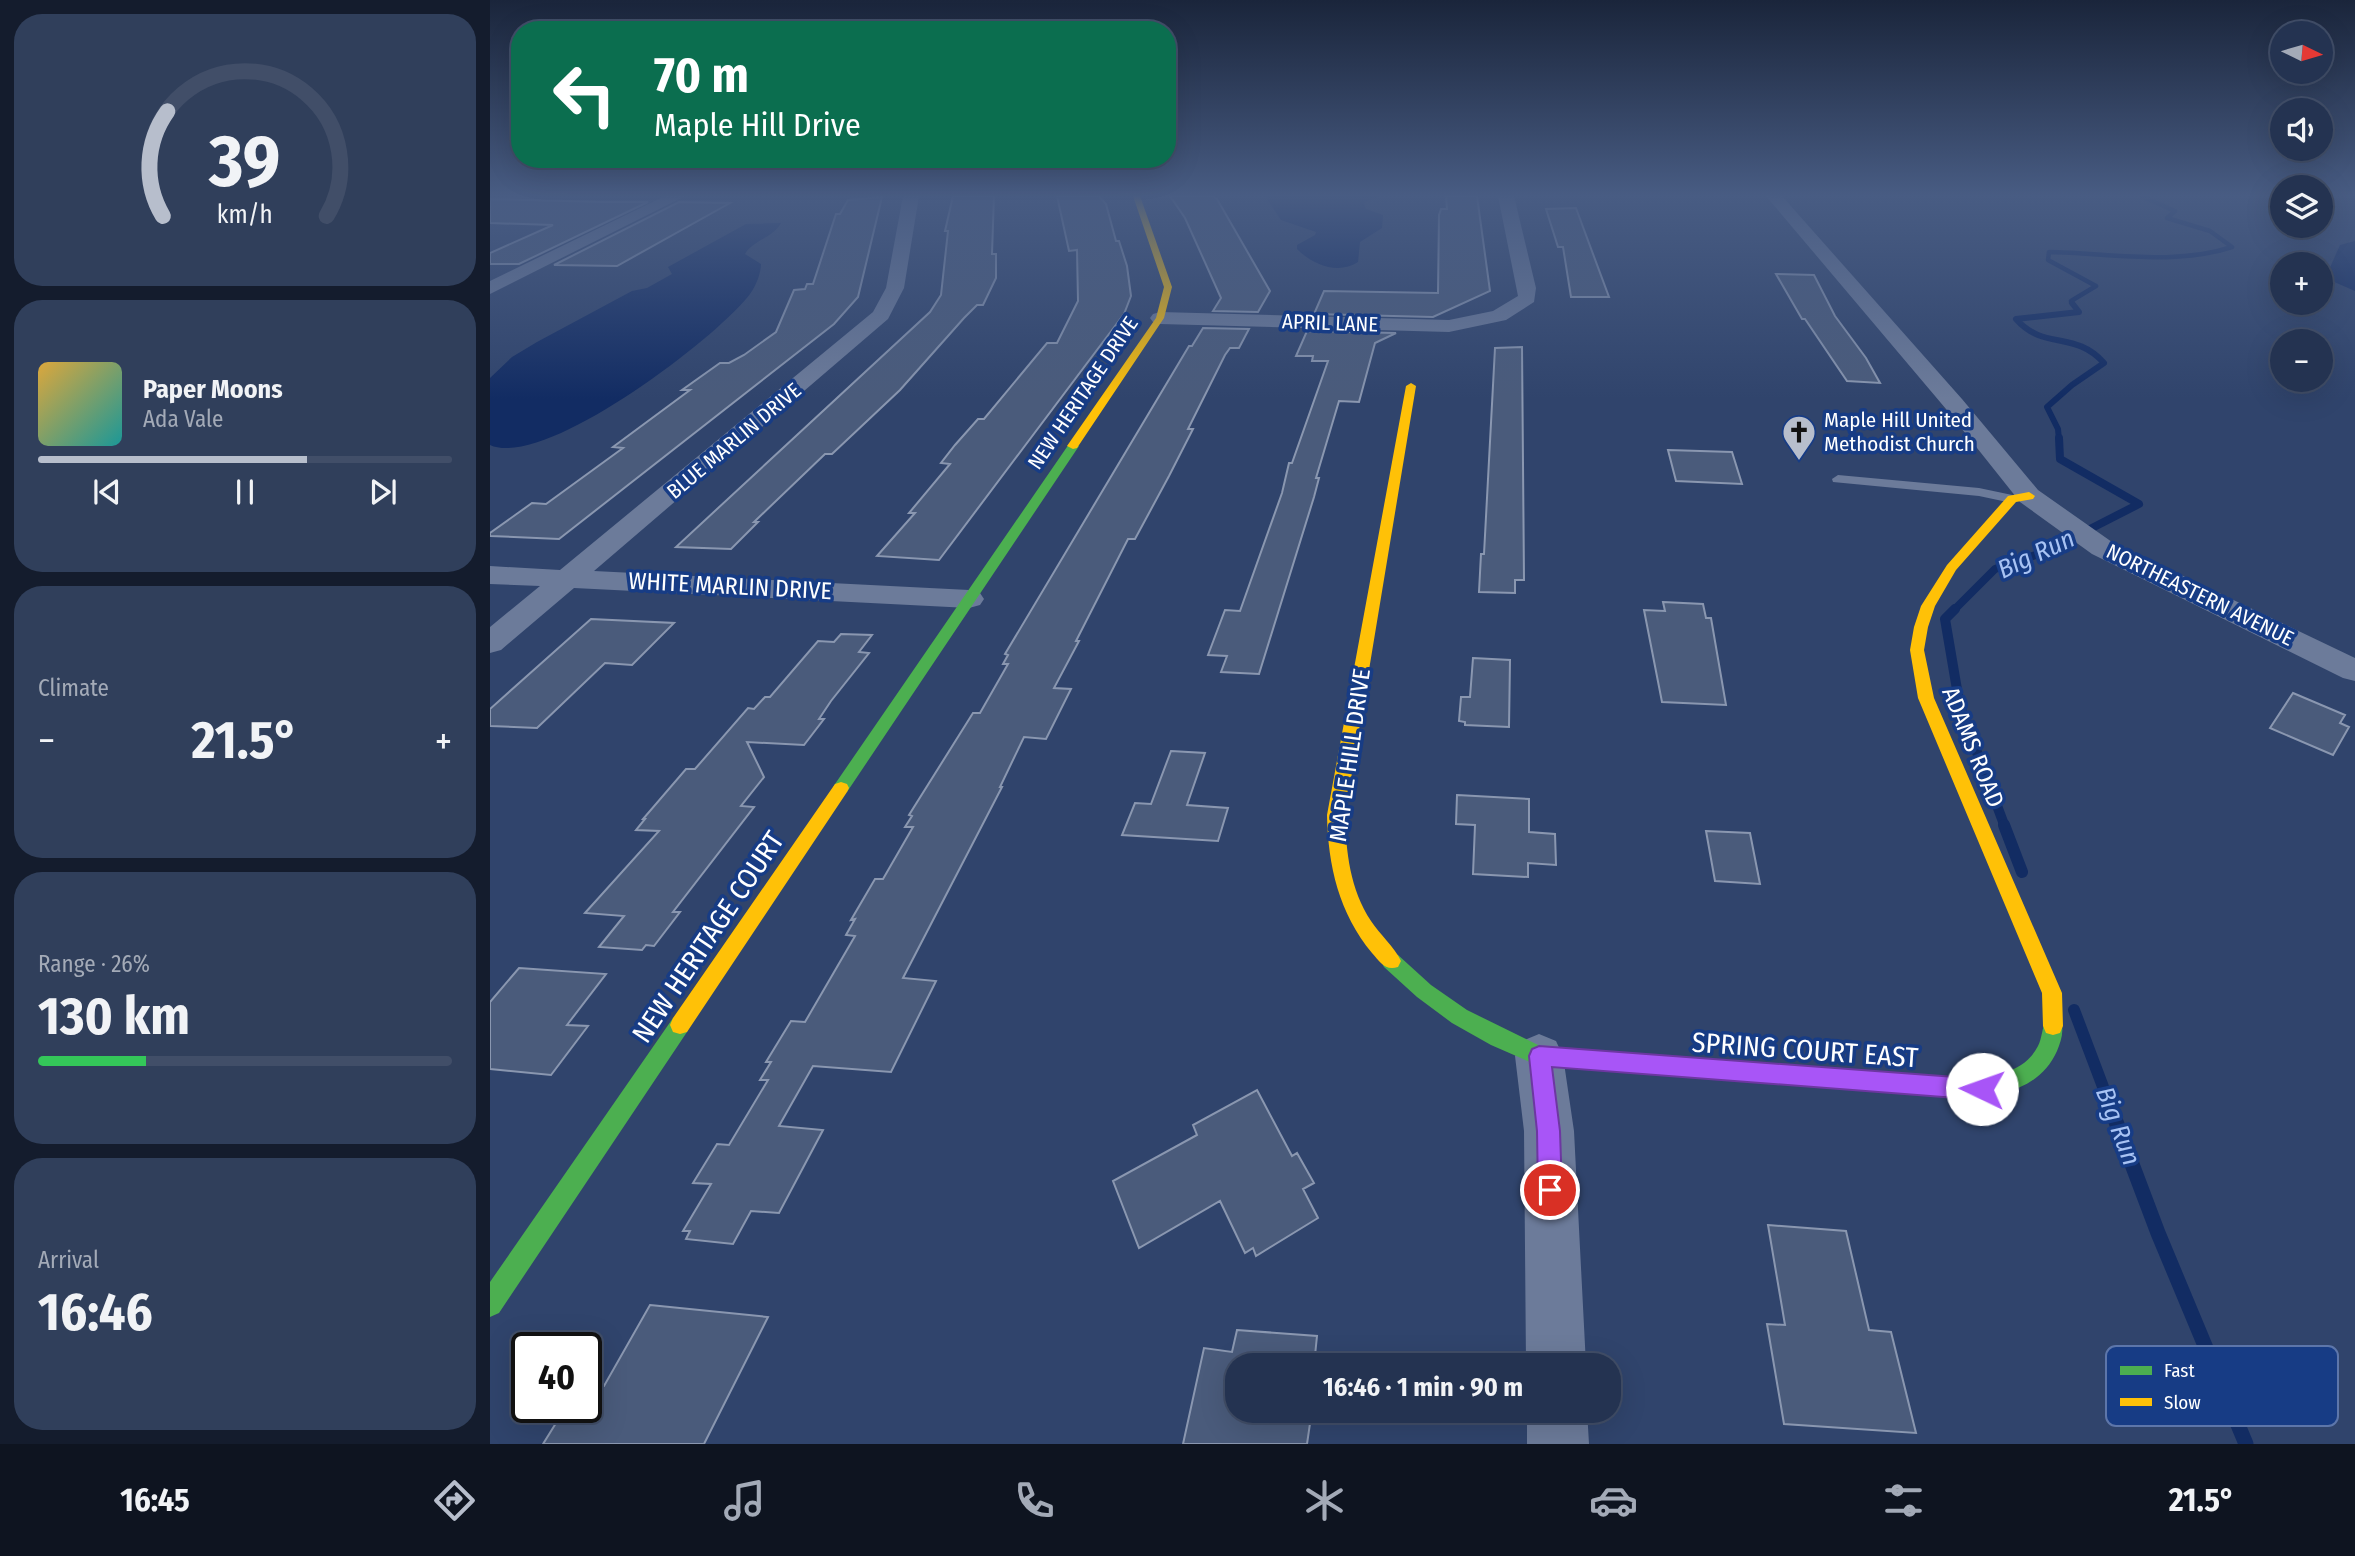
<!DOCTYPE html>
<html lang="en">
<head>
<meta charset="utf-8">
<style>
	body { margin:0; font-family:"Fira Sans Condensed",sans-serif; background:#303f5b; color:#f1f3f6; height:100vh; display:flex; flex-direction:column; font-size:26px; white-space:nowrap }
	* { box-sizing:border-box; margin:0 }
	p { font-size:23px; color:#a3aab7 }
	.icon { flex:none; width:38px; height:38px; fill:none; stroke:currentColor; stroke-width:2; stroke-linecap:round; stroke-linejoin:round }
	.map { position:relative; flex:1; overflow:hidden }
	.sheet { display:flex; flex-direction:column; gap:14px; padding:14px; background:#141c2d; width:490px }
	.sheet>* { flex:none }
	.banner { position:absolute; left:21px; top:21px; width:665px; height:147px; border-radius:28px; box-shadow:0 7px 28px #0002,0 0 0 2px #414e68; background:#0b6e4f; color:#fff; overflow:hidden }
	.needle { width:46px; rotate:95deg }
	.controls { position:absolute; left:1780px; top:21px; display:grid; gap:14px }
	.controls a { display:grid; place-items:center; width:63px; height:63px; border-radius:50%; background:#243351; box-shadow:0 7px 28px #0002,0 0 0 2px #414e68; font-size:35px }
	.speed { position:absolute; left:21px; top:1332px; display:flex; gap:14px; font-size:35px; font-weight:700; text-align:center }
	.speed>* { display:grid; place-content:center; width:91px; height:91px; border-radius:50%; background:#243351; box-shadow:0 7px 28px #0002,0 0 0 2px #414e68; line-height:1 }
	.speed .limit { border:4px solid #111; border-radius:10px; background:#fff; color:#111 }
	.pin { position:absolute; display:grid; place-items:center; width:60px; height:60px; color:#fff; margin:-30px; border:4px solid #fff; border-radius:50%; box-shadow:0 2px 7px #0007 }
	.me { position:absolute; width:77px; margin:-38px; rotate:273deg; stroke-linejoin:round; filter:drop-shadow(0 0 5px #0008) }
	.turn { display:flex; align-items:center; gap:24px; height:147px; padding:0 28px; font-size:32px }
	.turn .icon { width:91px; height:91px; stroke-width:2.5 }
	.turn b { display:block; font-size:49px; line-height:60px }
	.big { font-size:52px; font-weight:700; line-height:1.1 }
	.sheet .widget { flex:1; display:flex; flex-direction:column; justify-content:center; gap:10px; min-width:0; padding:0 24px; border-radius:28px; background:#303f5b }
	.sheet .dial { align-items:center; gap:0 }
	.dial svg { height:182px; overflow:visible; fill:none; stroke:#414e68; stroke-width:7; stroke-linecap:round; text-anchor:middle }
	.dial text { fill:#f1f3f6; stroke:none }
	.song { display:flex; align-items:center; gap:21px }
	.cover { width:84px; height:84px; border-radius:10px; background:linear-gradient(135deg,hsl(40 70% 55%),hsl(180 70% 35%)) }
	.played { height:7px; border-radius:4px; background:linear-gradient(90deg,#b7becc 65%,#414e68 65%) }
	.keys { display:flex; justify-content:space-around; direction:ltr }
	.heat { display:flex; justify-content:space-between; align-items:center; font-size:38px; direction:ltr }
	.charge { height:10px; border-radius:5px; background:linear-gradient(90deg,#34c759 26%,#414e68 0) }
	.trip { position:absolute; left:735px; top:1353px; width:396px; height:70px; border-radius:28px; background:#243351; box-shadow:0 7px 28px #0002,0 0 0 2px #414e68; font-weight:700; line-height:70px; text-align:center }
	.tab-bar { display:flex; height:112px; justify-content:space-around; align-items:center; background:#0e1420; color:#a3aab7 }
	.tab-bar .icon { width:49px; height:49px }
	.tab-bar .current { color:#b7becc }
	.tab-bar b { font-size:32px; color:#f1f3f6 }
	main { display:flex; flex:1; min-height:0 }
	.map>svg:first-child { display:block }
	.water { fill:#122c63 }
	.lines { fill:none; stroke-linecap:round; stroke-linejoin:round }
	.stream-far5 { stroke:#122c63; stroke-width:4.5 }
	.stream-far4 { stroke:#122c63; stroke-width:6 }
	.stream-far3 { stroke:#122c63; stroke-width:8 }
	.stream-far2 { stroke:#122c63; stroke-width:10 }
	.stream-far1 { stroke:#122c63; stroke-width:12 }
	.stream { stroke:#122c63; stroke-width:15 }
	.building { fill:#4a5b7b; stroke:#8a97b0; stroke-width:2 }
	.lane { fill:#6c7b9a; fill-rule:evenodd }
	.street { fill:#6c7b9a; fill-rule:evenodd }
	.fast { fill:#4caf50; fill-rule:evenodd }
	.slow { fill:#ffc107; fill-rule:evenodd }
	.route { fill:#a855f7; stroke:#6d37a1; stroke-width:2 }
	.labels { text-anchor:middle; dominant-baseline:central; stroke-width:7; stroke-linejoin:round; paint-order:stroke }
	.far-street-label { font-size:21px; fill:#fff; stroke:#173c85 }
	.far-poi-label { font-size:21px; fill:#fff; stroke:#173c85; text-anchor:start }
	.street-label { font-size:24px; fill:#fff; stroke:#173c85 }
	.water-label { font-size:26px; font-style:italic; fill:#a8c3f4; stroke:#173c85 }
	.near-street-label { font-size:28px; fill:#fff; stroke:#173c85 }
	.key { fill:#173c85; stroke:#5d76aa; stroke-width:2 }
	.key-label { font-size:19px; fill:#fff }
</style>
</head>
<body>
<main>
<section class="sheet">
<div class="widget dial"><svg viewBox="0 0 100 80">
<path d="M14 69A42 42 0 1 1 86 69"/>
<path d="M14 69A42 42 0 0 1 16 23" stroke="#b7becc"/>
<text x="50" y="56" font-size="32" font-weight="700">39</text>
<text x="50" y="72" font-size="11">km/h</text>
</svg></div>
<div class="widget">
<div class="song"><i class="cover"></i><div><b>Paper Moons</b><p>Ada Vale</p></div></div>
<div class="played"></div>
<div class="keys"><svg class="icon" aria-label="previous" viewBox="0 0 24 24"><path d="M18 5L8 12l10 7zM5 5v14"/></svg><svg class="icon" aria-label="pause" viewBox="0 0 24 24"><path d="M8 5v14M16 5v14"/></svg><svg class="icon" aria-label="next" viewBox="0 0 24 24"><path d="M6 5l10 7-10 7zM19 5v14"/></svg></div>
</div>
<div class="widget"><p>Climate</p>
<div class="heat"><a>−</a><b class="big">21.5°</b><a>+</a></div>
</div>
<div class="widget"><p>Range · 26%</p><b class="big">130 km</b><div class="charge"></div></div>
<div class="widget"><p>Arrival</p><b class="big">16:46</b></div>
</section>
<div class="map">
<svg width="1865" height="1444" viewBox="0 0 1865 1444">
	<rect width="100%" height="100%" fill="#30446c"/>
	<!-- water -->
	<path class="water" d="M 775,196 L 891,196 L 876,201 L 874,204 L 876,209 L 893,215 L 892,228 L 870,242 L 868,262 C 848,275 823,265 807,249 L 807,245 L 825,235 L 826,232 L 791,220 Z
		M 291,223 C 283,238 263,240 255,254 L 271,264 C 271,273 266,286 260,294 C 227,338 54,470 0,445 L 0,378 L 22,357 L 47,342 L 142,291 L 157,288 L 182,274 L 178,267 L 256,224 Z
		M 1865,241 L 1865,291 L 1842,281 L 1838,272 L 1850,245 Z"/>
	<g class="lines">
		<!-- stream-far5 -->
		<path class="stream-far5" d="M 1583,304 L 1581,301 L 1606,286 L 1558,260 L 1559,252 C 1618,253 1685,266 1742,247 L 1720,231 L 1677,218 L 1685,211 L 1651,196"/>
		<!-- stream-far4 -->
		<path class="stream-far4" d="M 1569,440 L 1568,429 L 1557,407 L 1582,385 L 1614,363 C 1585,330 1554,351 1526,319 L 1589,312 L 1582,303"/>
		<!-- stream-far3 -->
		<path class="stream-far3" d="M 1463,611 L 1505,569 L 1557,551 L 1649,504 L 1570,459 L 1569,438"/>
		<!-- stream-far2 -->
		<path class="stream-far2" d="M 1465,609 L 1455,619 L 1470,707 L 1515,827"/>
		<!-- stream-far1 -->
		<path class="stream-far1" d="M 1514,825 L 1532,872
			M 1584,1010 L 1618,1100"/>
		<!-- stream -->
		<path class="stream" d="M 1617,1098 L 1668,1233 L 1756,1444"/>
	</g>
	<!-- building -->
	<path class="building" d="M 463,196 L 504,196 L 502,254 L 506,254 L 506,278 L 493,305 L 487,305 L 474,318 L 410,390 L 342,454 L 335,454 L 264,522 L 268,522 L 241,549 L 186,547 L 440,312 L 451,295 L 458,231 L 455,231 Z
		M 567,196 L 609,196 L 616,204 L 626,241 L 629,241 L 637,266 L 641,296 L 634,314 L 449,560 L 387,556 L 425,513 L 419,513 L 460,464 L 451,463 L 465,445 L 488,419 L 494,419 L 557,343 L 567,343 L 588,301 L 587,250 L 579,251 Z
		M 680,196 L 722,196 L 727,199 L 780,291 L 768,312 L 723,311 L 731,298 L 695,218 Z
		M 956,196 L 987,196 L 1000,291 L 943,317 L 824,314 L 834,291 L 948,293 L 949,215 L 951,209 L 957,209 Z
		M 392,197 L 368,297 L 344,324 L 69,539 L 0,536 L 0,533 L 42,503 L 56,504 L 133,448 L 123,447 L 200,390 L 192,390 L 230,363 L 239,363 L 254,355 L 286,332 L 304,290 L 315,289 L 317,284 L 323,284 L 346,214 L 350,214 L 358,200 Z
		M 0,199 L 114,202 L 158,202 L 29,264 L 0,264 L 0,253 L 63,225 L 0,223 Z
		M 189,202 L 240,203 L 127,266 L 64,265 Z
		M 1086,208 L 1093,227 L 1119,297 L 1081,297 L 1073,247 L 1068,247 L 1056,209 Z
		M 1286,274 L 1324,275 L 1345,316 L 1376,358 L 1390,383 L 1357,381 L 1315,319 L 1312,319 Z
		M 713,328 L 759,329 L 749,348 L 740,348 L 735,355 L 698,429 L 703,429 L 679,476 L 645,539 L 638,539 L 586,641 L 589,641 L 564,688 L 581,689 L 556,739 L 534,737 L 510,787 L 512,787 L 413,978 L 446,981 L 401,1072 L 323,1066 L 289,1126 L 333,1130 L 289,1213 L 261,1211 L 243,1244 L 196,1239 L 200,1231 L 193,1231 L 221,1184 L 203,1183 L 227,1144 L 239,1145 L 278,1080 L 270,1080 L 281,1062 L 276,1062 L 301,1021 L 315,1022 L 365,936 L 356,935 L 365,919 L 361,920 L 385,879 L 393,879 L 423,827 L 415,827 L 422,816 L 419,815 L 483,713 L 490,713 L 518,664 L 513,664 L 518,655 L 515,654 L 699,346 L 702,346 Z
		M 817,331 L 906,333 L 885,343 L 869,402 L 849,401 L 826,478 L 829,478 L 824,497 L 769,674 L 731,672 L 737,656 L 718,655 L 735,610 L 750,611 L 792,493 L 799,463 L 802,463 L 838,361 L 822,361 L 823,356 L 806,356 Z
		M 1032,347 L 1034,580 L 1025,580 L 1025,593 L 989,592 L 991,554 L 994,554 L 1005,348 Z
		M 1178,450 L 1242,452 L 1252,484 L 1186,481 Z
		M 1173,602 L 1213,604 L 1216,618 L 1221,618 L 1236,705 L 1172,702 L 1154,610 L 1175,611 Z
		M 101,619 L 184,623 L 142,665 L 115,663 L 47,728 L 0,726 L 0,709 Z
		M 351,634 L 382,635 L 369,652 L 379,653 L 341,701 L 329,719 L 334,719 L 314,745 L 257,742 L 274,777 L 251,806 L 264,807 L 183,912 L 190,912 L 164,946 L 156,945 L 152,950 L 109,947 L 134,916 L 95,913 L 169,831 L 146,830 L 155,819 L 153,819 L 196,769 L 205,769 L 258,708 L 264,709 L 275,697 L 280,697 L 328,641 L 344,642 Z
		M 983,658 L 1020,660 L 1019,727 L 975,725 L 975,722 L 969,721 L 971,697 L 980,697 Z
		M 1803,693 L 1855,715 L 1850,723 L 1859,727 L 1843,755 L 1780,728 Z
		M 681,751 L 715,753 L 697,805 L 738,808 L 728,841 L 632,835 L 645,803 L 661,804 Z
		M 967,795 L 1039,799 L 1039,832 L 1065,834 L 1066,865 L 1038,863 L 1038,877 L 983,874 L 985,825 L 966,824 Z
		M 1216,831 L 1260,833 L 1270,884 L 1225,881 Z
		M 29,968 L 116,974 L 77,1025 L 98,1026 L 61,1075 L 0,1069 L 0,1002 Z
		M 767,1090 L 802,1156 L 807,1153 L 824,1183 L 813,1189 L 828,1218 L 766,1256 L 763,1248 L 755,1253 L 730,1201 L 649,1248 L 623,1181 L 707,1135 L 703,1125 Z
		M 1278,1225 L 1356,1231 L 1379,1330 L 1401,1332 L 1426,1433 L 1294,1424 L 1277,1324 L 1295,1325 Z
		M 160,1305 L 278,1317 L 214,1444 L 53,1444 L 76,1407 L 96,1407 L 96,1384 L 114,1386 Z
		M 747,1330 L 827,1336 L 824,1365 L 747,1365 L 747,1410 L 822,1410 L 817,1444 L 693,1444 L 714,1348 L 742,1352 Z"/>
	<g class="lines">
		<!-- lane -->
		<path class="lane" d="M 1348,475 L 1489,488 L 1527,496 L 1529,499 L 1522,503 L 1489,496 L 1343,482 L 1342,479 Z"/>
		<!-- street -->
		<path class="street" d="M 175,196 L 195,196 L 0,294 L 0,281 Z
			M 413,196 L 429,196 L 414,288 L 398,319 L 104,571 L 479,590 L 490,593 L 494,599 L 490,605 L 479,608 L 84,588 L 11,650 L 0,653 L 0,627 L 50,586 L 0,584 L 0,566 L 70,570 L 383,312 L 396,288 Z
			M 1008,196 L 1024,196 L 1046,288 L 1044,302 L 1016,320 L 959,332 L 670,324 L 663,322 L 660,318 L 663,314 L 670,312 L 959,320 L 1003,311 L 1028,296 Z
			M 1276,196 L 1292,196 L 1472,399 L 1548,490 L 1622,542 L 1865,658 L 1865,681 L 1853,678 L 1602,554 L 1530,502 L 1456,409 Z
			M 1049,1034 L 1066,1041 L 1073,1056 L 1084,1131 L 1096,1365 L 1036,1365 L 1034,1131 L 1025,1056 L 1032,1041 Z
			M 1037,1410 L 1097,1410 L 1099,1444 L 1037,1444 Z"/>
		<!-- fast -->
		<path class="fast" d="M 583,443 L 589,446 L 357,792 L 345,792 L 343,788 L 345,784 L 579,444 Z
			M 901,953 L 908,955 L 941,985 L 977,1010 L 1050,1046 L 1479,1079 C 1505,1076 1535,1072 1548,1046 C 1552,1038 1552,1028 1556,1019 L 1563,1017 L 1570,1019 C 1575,1030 1571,1041 1567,1051 C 1551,1087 1515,1095 1479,1099 L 1049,1066 L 1001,1045 L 962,1023 L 927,997 L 894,967 L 891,961 L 894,955 Z
			M 190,1016 L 197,1018 L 200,1025 L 197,1032 L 9,1313 L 0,1317 L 0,1282 L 183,1018 Z"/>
		<!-- slow -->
		<path class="slow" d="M 643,196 L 650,196 L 682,287 L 674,318 L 587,448 L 583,449 L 577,446 L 666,318 L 674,287 Z
			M 921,383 L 926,386 L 855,815 C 856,852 860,889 881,921 C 890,935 904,946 911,961 L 908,967 C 895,971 890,962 882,953 C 849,913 838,866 837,815 L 916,386 Z
			M 1539,492 L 1545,496 L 1543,499 L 1526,502 L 1466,570 L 1445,606 L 1438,627 L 1434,650 L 1444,698 L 1572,993 L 1573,1026 L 1570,1033 L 1563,1035 L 1556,1033 L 1553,1026 L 1552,993 L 1428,698 L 1420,650 L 1424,627 L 1431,606 L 1457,565 L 1518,496 Z
			M 351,782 L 357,784 L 359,788 L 357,792 L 197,1032 L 190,1034 L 183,1032 L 180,1025 L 183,1018 L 345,784 Z"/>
	</g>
	<!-- sky -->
	<linearGradient id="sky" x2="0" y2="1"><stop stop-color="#1a253b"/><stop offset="0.49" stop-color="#485c83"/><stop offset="1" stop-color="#485c83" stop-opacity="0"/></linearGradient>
	<rect width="1865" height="399" fill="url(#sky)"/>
	<!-- route -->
	<path class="route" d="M 1049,1046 L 1492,1079 L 1500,1082 L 1503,1089 L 1500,1097 L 1492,1100 L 1062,1067 L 1070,1131 L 1072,1190 L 1069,1198 L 1060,1202 L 1052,1198 L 1048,1190 L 1047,1131 L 1039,1056 L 1042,1049 Z"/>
	<!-- icons -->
	<defs>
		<symbol id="church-pin" viewBox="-11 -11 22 30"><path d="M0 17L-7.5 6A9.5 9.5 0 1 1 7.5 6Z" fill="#b7becc" stroke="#173c85"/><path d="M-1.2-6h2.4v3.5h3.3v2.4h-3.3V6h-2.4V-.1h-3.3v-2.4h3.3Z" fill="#111"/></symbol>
	</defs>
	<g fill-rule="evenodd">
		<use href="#church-pin" x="1290" y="413" width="38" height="52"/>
	</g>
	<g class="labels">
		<!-- far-street labels -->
		<g class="far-street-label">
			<text transform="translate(840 323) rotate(2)">APRIL LANE</text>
			<text transform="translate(593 393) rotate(-56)">NEW HERITAGE DRIVE</text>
			<text transform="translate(244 441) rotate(-40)">BLUE MARLIN DRIVE</text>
			<text transform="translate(1710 595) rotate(26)">NORTHEASTERN AVENUE</text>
		</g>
		<!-- far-poi labels -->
		<g class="far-poi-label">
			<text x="1334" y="420">Maple Hill United<tspan x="1334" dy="24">Methodist Church</tspan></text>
		</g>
		<!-- street labels -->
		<g class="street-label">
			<text transform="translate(240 586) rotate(3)">WHITE MARLIN DRIVE</text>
			<text transform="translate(1483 747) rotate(68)">ADAMS ROAD</text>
			<text transform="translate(860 755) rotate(-82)">MAPLE HILL DRIVE</text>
		</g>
		<!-- water labels -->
		<g class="water-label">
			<text transform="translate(1546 554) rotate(-25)">Big Run</text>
			<text transform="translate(1628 1126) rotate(69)">Big Run</text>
		</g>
		<!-- near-street labels -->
		<g class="near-street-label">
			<text transform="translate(218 937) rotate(-56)">NEW HERITAGE COURT</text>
			<text transform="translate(1315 1050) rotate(4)">SPRING COURT EAST</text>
		</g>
	</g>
	<!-- legend -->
	<rect x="1616" y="1346" width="232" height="80" rx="10" class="key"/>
	<rect x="1630" y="1366" width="32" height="9" fill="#4caf50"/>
	<rect x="1630" y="1398" width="32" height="8" fill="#ffc107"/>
	<g class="key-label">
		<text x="1674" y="1377">Fast</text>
		<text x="1674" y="1409">Slow</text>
	</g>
</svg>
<div class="controls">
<a><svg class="needle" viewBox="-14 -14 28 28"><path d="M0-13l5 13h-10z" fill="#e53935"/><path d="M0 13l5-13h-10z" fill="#a3aab7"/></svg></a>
<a><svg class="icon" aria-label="sound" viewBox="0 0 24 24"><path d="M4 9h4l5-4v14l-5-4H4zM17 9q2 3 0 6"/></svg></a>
<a><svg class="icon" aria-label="layers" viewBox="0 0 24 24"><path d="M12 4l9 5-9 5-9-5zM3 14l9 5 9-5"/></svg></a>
<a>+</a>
<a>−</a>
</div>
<div class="speed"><div class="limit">40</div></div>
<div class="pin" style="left:1060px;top:1190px;background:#d93025"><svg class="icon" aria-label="arrive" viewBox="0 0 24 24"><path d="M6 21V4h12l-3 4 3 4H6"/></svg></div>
<svg class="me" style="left:1492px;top:1089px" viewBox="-20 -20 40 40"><circle r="19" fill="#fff"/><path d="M0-13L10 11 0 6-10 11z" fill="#a855f7"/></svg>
<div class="trip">16:46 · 1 min · 90 m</div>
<div class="banner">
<div class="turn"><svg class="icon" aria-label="left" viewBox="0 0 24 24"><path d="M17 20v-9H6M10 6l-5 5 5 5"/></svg><div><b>70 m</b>Maple Hill Drive</div></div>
</div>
</div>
</main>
<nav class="tab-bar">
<b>16:45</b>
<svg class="icon current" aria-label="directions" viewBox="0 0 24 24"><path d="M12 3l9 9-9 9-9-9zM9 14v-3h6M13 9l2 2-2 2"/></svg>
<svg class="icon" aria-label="music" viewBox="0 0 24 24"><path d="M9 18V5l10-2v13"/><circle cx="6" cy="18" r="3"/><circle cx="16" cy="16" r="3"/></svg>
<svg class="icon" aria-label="phone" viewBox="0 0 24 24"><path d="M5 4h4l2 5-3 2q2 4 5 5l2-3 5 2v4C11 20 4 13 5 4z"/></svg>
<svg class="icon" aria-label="climate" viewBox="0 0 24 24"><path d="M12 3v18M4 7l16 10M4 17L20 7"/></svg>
<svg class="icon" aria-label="car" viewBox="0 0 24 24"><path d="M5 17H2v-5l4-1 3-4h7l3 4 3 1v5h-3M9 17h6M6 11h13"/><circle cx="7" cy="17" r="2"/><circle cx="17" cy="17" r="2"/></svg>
<svg class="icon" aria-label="filters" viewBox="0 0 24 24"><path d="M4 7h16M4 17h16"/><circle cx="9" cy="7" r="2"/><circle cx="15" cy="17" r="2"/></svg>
<b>21.5°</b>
</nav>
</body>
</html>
